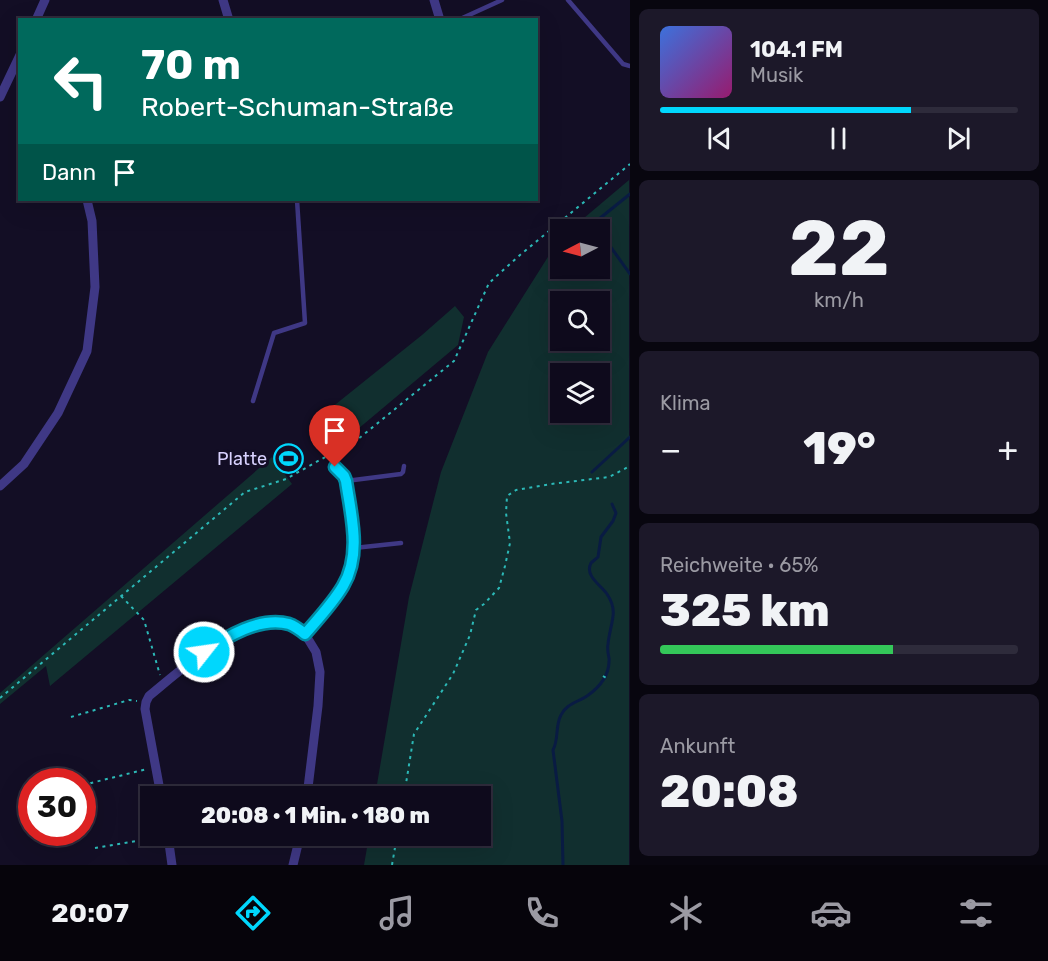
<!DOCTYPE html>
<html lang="de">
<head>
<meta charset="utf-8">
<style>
	body { margin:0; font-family:Rubik,sans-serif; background:#1c1829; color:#f1f3f6; height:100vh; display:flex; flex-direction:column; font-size:22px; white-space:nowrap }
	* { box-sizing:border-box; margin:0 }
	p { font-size:20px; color:#9b9aa3 }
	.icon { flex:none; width:33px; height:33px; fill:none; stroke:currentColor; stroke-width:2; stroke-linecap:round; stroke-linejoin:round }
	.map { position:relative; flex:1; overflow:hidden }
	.drawer { display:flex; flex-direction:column; gap:9px; padding:9px; background:#08060f; width:418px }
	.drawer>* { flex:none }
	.guide { position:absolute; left:18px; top:18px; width:520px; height:183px; border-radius:0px; box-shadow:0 6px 24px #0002,0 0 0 2px #2e2b3b; background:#00695c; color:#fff; overflow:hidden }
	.needle { width:39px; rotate:264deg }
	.buttons { position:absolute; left:550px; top:219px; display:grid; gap:12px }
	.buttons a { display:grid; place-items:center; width:60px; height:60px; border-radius:0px; background:#0e0a1c; box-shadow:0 6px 24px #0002,0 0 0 2px #2e2b3b; font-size:30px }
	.speed { position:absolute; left:18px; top:768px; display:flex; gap:12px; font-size:30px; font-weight:700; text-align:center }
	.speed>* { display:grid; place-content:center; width:78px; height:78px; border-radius:50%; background:#0e0a1c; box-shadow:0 6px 24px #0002,0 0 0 2px #2e2b3b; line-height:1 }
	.speed .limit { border:9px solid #d22; background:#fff; color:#111 }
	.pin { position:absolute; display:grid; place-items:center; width:51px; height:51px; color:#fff; margin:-62px -26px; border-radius:50% 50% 50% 0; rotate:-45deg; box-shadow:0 0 6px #0007 }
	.pin .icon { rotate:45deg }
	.me { position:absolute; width:66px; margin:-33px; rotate:60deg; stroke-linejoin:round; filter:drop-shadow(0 0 4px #0008) }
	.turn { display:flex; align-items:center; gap:21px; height:126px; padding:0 24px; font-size:27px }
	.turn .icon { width:78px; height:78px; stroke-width:2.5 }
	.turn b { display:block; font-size:42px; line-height:51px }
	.then { display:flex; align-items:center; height:57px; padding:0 24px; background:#0003; gap:12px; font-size:22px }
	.big { font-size:45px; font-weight:800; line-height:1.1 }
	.drawer .tile { flex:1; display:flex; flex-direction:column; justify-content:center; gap:9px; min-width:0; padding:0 21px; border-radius:9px; background:#1c1829 }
	.drawer .dial { align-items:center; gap:0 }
	.dial b { font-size:78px; line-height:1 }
	.song { display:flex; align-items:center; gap:18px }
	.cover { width:72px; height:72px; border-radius:9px; background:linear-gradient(135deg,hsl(220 70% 55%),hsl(320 70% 35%)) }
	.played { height:6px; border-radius:3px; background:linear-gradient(90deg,#00d7fd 70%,#2e2b3b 70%) }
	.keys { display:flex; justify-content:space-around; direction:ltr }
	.heat { display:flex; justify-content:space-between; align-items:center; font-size:33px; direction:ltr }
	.charge { height:9px; border-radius:4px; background:linear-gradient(90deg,#34c759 65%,#2e2b3b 0) }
	.trip { position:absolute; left:140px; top:786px; width:351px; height:60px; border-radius:0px; background:#0e0a1c; box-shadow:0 6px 24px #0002,0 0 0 2px #2e2b3b; font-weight:800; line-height:60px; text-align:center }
	.dock { display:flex; height:96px; justify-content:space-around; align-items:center; background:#06040b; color:#9b9aa3 }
	.dock .icon { width:42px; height:42px }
	.dock .active { color:#00d7fd }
	.dock b { font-size:27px; color:#f1f3f6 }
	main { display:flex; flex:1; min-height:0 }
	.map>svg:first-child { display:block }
	.green { fill:#112f2f; fill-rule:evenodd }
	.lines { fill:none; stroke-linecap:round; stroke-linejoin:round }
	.stream { stroke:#091b43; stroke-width:3 }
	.path { stroke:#2cb9b7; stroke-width:2; stroke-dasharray:3 4.5; stroke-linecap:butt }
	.service { stroke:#3f3885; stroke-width:4.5 }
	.minor { stroke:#3f3885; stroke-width:9 }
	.route-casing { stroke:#008ca4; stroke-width:15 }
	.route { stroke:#00d7fd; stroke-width:10 }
	.labels { text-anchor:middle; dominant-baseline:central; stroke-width:6; stroke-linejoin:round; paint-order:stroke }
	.poi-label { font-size:18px; fill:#d9d2ff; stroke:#130e25; text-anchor:end }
</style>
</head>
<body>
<main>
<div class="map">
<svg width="630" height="865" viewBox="0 0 630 865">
	<rect width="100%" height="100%" fill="#130e25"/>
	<!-- green -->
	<path class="green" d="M 629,180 L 629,865 L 364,865 L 369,836 L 480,836 L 480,796 L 375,796 L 409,597 L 441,472 L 488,352 L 558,241 L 561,238 L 561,268 L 600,268 L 600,230 L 571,229 ZM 561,302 L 600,302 L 600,340 L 561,340 ZM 561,374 L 600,374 L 600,412 L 561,412 Z
		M 455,306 L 464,317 L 458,345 L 352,434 L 331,408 L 422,335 Z
		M 272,457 L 292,484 L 50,686 L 46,666 L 0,704 L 0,693 Z"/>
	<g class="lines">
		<!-- stream -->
		<path class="stream" d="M 598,230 L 594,223 L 630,194
			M 600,232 L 630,274
			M 592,472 L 630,437
			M 563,865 L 562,821 L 553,750 C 559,739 555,726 561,715 C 566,704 578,702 587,696 C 600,687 610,674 609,658 C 608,653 607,649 608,644 C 609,634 612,625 613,616 C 614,609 611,600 607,594 C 602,586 584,576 591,563 C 592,562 597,558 598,557 L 601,537 L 613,521 L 616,513 L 612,504"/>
		<!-- path -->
		<path class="path" d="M 336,457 L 454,361 L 489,283 L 520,255 L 630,164
			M 121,596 L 144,620 L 160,675
			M 603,676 L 608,679
			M 0,698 L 245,492 L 286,479 L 327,456 L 330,459
			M 71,717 L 129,700 L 137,701
			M 83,785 L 147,769
			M 404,796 L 414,734 L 453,674 L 470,635 L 476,610 L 484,604 L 499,588 L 505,566 L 510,543 L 506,513 L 507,496 L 516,490 L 551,484 L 609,477 L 630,466
			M 95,848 L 160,837
			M 392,865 L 397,836"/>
		<!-- service -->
		<path class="service" d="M 568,0 L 623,64 L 630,66
			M 458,20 L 502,0
			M 253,401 L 274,333 L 305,323 L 297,200
			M 346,481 L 401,474 L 403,472 L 404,466
			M 354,548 L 401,543"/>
		<!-- minor -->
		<path class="minor" d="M 223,0 L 229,20
			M 434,0 L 440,20
			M 36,20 L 45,0
			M 0,97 L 20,55
			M 0,486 L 24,464 L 58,413 L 87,351 L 95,287 L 92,221 L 87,200
			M 161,796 L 145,709 L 146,702 L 149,696 C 181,670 244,611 289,625 C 295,627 300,631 305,634
			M 307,796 L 318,706 L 320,672 L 316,652 L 305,634 C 326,610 352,585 354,551 C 355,537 352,523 350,510 C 348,493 349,479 335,467
			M 168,836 L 172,865
			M 293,865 L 300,836"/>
	</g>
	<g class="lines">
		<defs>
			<path id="route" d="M 204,652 C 226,637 260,616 289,624 C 295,626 300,630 305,634 C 318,619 333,603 343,586 C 362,554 351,515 346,481 L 344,476 L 335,467"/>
		</defs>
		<!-- route casing -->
		<use href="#route" class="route-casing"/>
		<!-- route -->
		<use href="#route" class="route"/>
	</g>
	<!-- icons -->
	<defs>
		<symbol id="stadium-ring" viewBox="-11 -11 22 22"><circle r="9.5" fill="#130e25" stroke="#00d7fd" stroke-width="1.5"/><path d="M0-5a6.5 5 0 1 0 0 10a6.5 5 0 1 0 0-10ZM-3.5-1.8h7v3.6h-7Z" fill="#00d7fd"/></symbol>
	</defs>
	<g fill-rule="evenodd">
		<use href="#stadium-ring" x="272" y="442" width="33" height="33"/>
	</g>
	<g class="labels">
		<!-- poi labels -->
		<g class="poi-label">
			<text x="267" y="459">Platte</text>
		</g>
	</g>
</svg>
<div class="buttons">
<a><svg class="needle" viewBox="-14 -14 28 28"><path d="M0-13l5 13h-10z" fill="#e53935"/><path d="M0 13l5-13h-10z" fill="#9b9aa3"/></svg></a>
<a><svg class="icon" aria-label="search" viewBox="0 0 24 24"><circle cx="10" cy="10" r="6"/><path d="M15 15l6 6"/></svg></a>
<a><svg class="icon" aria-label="layers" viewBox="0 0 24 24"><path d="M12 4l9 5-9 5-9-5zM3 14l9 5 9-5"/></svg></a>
</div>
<div class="speed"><div class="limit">30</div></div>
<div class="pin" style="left:335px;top:467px;background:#d93025"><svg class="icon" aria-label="arrive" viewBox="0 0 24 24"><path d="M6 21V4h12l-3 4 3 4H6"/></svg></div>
<svg class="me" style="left:204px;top:652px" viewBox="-20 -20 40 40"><circle r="17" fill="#00d7fd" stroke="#fff" stroke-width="3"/><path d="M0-11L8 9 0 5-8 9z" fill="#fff"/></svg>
<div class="trip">20:08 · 1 Min. · 180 m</div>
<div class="guide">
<div class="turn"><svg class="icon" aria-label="left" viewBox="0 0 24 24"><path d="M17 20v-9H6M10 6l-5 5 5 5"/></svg><div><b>70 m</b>Robert-Schuman-Straße</div></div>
<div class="then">Dann<svg class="icon" aria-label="arrive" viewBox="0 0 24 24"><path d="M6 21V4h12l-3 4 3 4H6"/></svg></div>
</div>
</div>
<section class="drawer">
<div class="tile">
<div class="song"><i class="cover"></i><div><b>104.1 FM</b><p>Musik</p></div></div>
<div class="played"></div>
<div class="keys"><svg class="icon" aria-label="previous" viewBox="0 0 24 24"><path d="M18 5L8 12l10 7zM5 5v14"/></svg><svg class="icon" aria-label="pause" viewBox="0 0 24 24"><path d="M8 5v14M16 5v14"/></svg><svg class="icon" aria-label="next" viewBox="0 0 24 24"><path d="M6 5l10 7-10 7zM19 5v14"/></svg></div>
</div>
<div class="tile dial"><b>22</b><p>km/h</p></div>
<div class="tile"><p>Klima</p>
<div class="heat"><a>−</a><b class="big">19°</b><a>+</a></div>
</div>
<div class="tile"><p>Reichweite · 65%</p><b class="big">325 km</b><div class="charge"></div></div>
<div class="tile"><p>Ankunft</p><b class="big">20:08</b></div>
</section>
</main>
<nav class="dock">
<b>20:07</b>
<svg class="icon active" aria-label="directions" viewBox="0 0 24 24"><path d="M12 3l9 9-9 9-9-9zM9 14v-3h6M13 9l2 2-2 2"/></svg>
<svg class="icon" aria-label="music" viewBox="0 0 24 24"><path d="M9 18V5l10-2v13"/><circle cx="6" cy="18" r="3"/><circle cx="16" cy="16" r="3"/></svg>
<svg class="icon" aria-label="phone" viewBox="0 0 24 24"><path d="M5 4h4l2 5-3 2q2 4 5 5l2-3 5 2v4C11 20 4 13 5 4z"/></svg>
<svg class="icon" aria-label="climate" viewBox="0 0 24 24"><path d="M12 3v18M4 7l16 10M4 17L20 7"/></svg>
<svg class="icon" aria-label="car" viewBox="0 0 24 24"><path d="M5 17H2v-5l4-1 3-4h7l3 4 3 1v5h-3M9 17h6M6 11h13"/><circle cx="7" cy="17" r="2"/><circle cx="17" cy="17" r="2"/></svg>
<svg class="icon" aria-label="filters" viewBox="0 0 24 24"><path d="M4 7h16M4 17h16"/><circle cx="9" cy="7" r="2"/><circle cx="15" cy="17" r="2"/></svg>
</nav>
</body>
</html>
